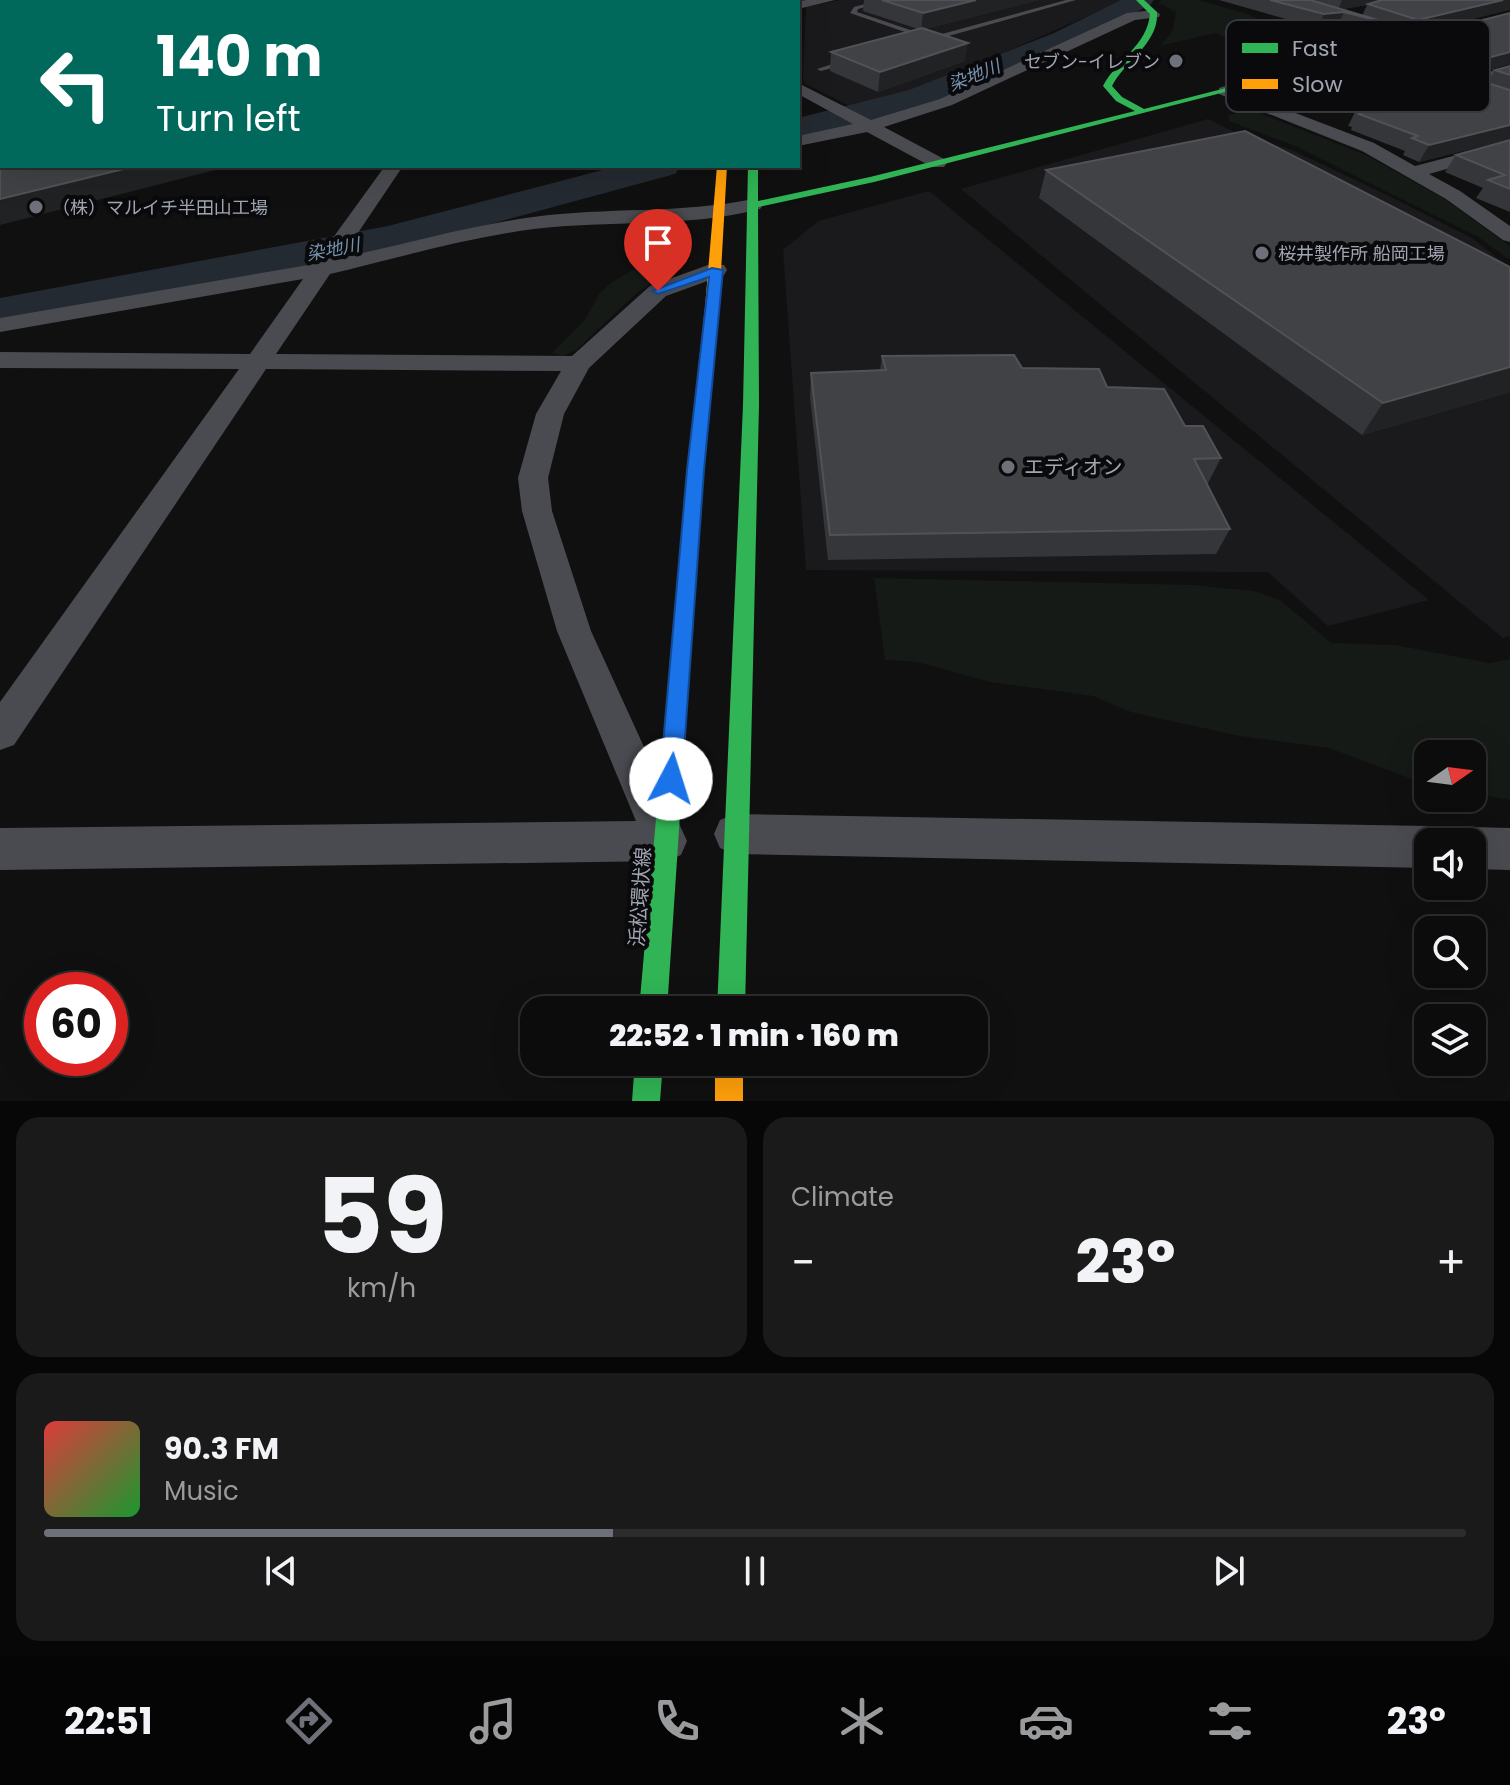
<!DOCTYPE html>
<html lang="en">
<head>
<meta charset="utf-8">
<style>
	body { margin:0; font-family:Poppins,"Noto Sans JP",sans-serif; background:#1a1a1a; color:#f1f3f6; height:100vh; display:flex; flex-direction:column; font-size:30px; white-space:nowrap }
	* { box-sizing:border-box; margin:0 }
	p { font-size:26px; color:#9a9b9d }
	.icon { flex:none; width:44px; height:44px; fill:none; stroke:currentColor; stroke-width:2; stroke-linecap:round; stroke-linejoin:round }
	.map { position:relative; height:1101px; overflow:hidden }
	.drawer { display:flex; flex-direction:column; gap:16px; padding:16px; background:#070707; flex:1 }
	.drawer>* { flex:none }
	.banner { position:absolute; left:0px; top:0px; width:800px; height:168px; box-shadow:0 8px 32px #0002,0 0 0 2px #2c2c2d; background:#00695c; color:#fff; overflow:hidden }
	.needle { width:52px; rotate:76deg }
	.fabs { position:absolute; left:1414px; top:740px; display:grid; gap:16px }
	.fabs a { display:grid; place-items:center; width:72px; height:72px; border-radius:16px; background:#0c0c0c; box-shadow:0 8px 32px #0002,0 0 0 2px #2c2c2d; font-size:40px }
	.speed { position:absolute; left:24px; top:972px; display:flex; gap:16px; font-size:40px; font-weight:700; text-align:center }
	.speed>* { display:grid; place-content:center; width:104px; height:104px; border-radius:50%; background:#0c0c0c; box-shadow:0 8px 32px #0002,0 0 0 2px #2c2c2d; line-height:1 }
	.speed .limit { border:12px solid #d22; background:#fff; color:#111 }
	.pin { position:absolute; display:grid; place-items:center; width:68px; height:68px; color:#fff; margin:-82px -34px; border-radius:50% 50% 50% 0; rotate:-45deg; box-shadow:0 0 8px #0007 }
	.pin .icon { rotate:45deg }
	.me { position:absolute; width:88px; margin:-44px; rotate:5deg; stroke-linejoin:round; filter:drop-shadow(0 0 6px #0008) }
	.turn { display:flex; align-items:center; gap:28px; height:168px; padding:0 24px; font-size:36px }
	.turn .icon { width:104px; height:104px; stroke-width:2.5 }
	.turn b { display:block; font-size:56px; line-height:68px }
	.big { font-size:60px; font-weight:800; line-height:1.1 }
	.drawer .card { flex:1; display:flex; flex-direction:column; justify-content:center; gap:12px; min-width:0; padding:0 28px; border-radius:24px; background:#1a1a1a }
	.drawer .dial { align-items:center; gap:0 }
	.dial b { font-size:104px; line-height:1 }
	.song { display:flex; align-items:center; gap:24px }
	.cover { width:96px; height:96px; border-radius:12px; background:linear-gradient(135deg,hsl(0 70% 55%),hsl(130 70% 35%)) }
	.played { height:8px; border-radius:4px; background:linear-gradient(90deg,#6e7179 40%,#2c2c2d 40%) }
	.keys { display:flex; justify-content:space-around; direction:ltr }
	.heat { display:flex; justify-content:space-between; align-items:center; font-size:44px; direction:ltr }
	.drawer .tiles { flex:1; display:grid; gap:16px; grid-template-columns:1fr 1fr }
	.card:last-child { grid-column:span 2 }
	.trip { position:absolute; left:520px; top:996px; width:468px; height:80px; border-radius:24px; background:#0c0c0c; box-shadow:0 8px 32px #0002,0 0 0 2px #2c2c2d; font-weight:800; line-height:80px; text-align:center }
	.tabs { display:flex; height:128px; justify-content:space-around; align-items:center; background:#050505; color:#9a9b9d }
	.tabs .icon { width:56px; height:56px }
	.tabs .selected { color:#6e7179 }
	.tabs b { font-size:36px; color:#f1f3f6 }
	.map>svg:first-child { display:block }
	.built { fill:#1a1a1d }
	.green { fill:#151a16 }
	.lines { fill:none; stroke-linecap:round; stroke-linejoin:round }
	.river { fill:#242a31; fill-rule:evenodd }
	.lane { fill:#4a4b50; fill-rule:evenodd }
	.street { fill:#4a4b50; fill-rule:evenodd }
	.fast { fill:#30b455; fill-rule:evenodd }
	.slow { fill:#ff9f0a; fill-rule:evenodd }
	.wall { fill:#353639; fill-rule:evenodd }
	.shaded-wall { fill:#212223 }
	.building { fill:#414246; stroke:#505257; stroke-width:2 }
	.route { fill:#1a73e8; stroke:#114b97; stroke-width:2 }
	.poi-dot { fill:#6e7179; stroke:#0a0a0c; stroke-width:3 }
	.labels { text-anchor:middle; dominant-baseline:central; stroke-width:8; stroke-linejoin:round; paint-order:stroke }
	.far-poi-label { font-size:18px; fill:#a0a5b2; stroke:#0a0a0c; text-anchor:start }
	.far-water-label { font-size:18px; font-style:italic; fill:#7593af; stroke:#0a0a0c }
	.poi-label { font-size:20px; fill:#a0a5b2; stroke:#0a0a0c; text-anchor:start }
	.street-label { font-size:20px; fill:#a0a5b2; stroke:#0a0a0c }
	.key { fill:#0a0a0c; stroke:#37383e; stroke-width:2 }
	.key-label { font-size:22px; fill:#a0a5b2 }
</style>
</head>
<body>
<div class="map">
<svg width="1510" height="1101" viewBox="0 0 1510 1101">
	<rect width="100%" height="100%" fill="#101010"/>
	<!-- built -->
	<path class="built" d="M 841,0 L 1124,0 L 922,89 L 850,106 L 804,83 L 803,76 L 806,7 Z
		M 1208,119 L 1246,138 L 1265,141 L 1294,151 L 1385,194 L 1472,238 L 1510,268 L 1510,636 L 1503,638 L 961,189 Z
		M 929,191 L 1429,600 L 1328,626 L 1268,572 L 806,570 L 783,250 L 818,221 Z"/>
	<!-- green -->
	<path class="green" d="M 1161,0 L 1199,0 L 1247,14 L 1268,24 L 1286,43 L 1308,50 L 1273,58 L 1215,33 L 1160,46 L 1172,32 L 1176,12 L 1159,3 Z
		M 1252,110 L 1368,156 L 1443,198 L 1510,246 L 1510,260 L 1478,237 L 1293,145 L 1229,121 L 1229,115 Z
		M 660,254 L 673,255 L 680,261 L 680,266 L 638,292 L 576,350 L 563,356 L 552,353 L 585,320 L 599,294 L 612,282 Z
		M 874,578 L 1193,585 L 1254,591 L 1280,600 L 1331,643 L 1395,645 L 1490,663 L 1510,659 L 1510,800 L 1472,793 L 1472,754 L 1428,754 L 1428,785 L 1329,748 L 1240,736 L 1166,720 L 1131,712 L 1093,696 L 990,682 L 917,662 L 885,660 Z"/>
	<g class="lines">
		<!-- river -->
		<path class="river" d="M 1121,0 L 1154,0 L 1150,5 L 1074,45 L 933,104 L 798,140 L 798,118 L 909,90 L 1054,33 Z
			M 618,166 L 681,166 L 675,174 L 391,251 L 0,328 L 0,298 L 388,226 Z"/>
		<!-- lane -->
		<path class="lane" d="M 880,0 L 890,0 L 858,9 L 857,12 L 931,37 L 1066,0 L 1076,0 L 931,41 L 850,13 L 854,7 Z
			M 848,59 L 851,63 L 821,71 L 817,69 Z"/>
		<!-- street -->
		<path class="street" d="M 806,0 L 835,0 L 798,9 L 798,2 L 795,2 Z
			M 1271,0 L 1291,0 L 1427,42 L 1415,45 Z
			M 1154,10 L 1160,14 L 1159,17 L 1135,20 L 952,105 L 884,127 L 944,159 L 947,163 L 944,167 L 932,167 L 867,132 L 798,146 L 798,136 L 853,124 L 798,94 L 798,83 L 871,120 L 940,99 L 1127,13 Z
			M 1510,66 L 1510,76 L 1438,97 L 1430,92 L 1432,89 Z
			M 0,79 L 2,79 L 2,89 L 0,89 Z
			M 1225,86 L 1374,143 L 1415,166 L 1510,141 L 1510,151 L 1429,174 L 1460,191 L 1510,226 L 1510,242 L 1503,240 L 1446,199 L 1362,151 L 1219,94 L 1219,88 Z
			M 385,166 L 403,166 L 341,258 C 405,244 468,226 533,217 C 606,207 681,214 753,199 L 763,205 L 760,209 C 686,228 609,220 534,229 C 465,238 398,258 330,274 L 276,354 L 572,356 L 650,286 L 708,265 L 724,265 L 727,270 L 724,275 L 666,296 L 589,368 L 564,414 L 548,478 L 552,511 L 591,631 L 687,841 L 681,855 L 666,861 L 0,870 L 0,828 L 636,821 L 557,631 L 522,511 L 518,478 L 536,414 L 561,371 L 266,369 L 14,745 L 0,750 L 0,702 L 239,369 L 0,368 L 0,352 L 250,354 L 303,279 L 0,332 L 0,318 L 314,264 Z
			M 735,814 L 1428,826 L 1443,832 L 1447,842 L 1428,842 L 1428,868 L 735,854 L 720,848 L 714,834 L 720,820 Z
			M 1472,827 L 1510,828 L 1510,870 L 1472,869 L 1472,842 L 1453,842 L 1457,833 Z"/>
		<!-- fast -->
		<path class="fast" d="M 734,0 L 742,0 L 742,2 L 734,2 Z
			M 1136,0 L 1144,0 L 1157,12 C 1159,44 1125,60 1112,86 L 1122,97 L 1144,109 L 1510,15 L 1510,19 L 874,182 L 758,207 L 759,405 L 745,1010 L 717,1010 L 743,405 L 748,166 L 758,166 L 758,201 L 870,177 L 1135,111 L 1116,101 L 1103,86 C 1117,59 1147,46 1150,14 Z
			M 712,303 L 719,307 L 703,470 L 667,1010 L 639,1010 L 687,470 L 705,307 Z
			M 635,1062 L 663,1062 L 660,1101 L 632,1101 Z"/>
		<!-- slow -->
		<path class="slow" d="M 717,166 L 727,166 L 719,307 L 712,311 L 705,307 Z
			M 715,1062 L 743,1062 L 743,1101 L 715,1101 Z"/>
	</g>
	<!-- wall -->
	<path class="wall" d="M 864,0 L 1039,0 L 925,29 L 965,61 L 878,92 L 830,71 L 831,52 L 918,29 L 863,11 Z
		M 1219,0 L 1510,0 L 1411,34 L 1394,28 L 1388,40 L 1338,26 L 1318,28 ZM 1367,5 L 1362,16 L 1342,9 L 1343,9 Z
		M 1510,13 L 1510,64 L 1341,111 L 1304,97 L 1311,81 L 1421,51 L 1416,49 L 1424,35 Z
		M 1510,66 L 1510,139 L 1419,162 L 1403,155 L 1405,151 L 1351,130 L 1352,127 L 1348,126 L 1356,110 L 1487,83 L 1495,70 Z
		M 1510,140 L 1510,212 L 1476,198 L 1483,188 L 1445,172 L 1456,155 Z
		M 1046,170 L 1510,267 L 1510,392 L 1362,435 L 1039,198 Z
		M 882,356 L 1022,368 L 1107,387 L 1185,426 L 1221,458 L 1208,483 L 1207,483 L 1230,529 L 1216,554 L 828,560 L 810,397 L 811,373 L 880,370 Z"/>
	<!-- shaded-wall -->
	<path class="shaded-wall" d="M 378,0 L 414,0 L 405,2 L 369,2 Z
		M 976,0 L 1039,0 L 921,30 L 923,13 Z
		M 1342,0 L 1394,0 L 1338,10 Z
		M 1503,0 L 1510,0 L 1510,10 L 1411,34 L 1418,20 Z
		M 1344,12 L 1338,26 L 1318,28 L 1324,14 Z
		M 968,43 L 965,61 L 878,92 L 880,72 Z
		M 1510,52 L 1510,64 L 1341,111 L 1349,95 Z
		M 1510,125 L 1510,139 L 1419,162 L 1429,145 Z
		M 136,166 L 231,166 L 0,225 L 0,199 Z
		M 1510,367 L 1510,392 L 1362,435 L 1383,403 Z"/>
	<!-- building -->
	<path class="building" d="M 0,0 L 378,0 L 369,2 L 2,2 L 2,70 L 0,70 Z
		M 882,0 L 976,0 L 923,13 Z
		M 1270,0 L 1310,0 L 1395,25 L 1344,12 L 1324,14 Z
		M 1382,0 L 1503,0 L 1418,20 L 1368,4 Z
		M 1510,13 L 1510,52 L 1349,95 L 1311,81 L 1451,43 L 1424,35 Z
		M 922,28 L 968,43 L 880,72 L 831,52 Z
		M 1510,66 L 1510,75 L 1495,70 Z
		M 1468,77 L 1510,90 L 1510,125 L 1429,145 L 1412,138 L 1418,136 L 1359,114 L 1363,112 L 1356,110 Z
		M 1245,131 L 1510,267 L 1510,367 L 1383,403 L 1046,170 Z
		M 1510,140 L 1510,189 L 1488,180 L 1505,175 L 1456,155 Z
		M 2,163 L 2,166 L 136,166 L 0,199 L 0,164 Z
		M 1014,355 L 1022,368 L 1099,369 L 1107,387 L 1164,389 L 1185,426 L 1203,426 L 1221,458 L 1194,459 L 1230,529 L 830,535 L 811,373 L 886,370 L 882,356 Z"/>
	<!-- route -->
	<path class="route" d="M 712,268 L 723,270 L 704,470 L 682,779 L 679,787 L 671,790 L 663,787 L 660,779 L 687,470 L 709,277 L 658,294 L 652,291 Z"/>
	<!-- markers -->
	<g class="poi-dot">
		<circle cx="1176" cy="61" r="8"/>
		<circle cx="36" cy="207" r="8"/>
		<circle cx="1262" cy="253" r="8"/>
		<circle cx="1008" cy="467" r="8"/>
	</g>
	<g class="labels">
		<!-- far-poi labels -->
		<g class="far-poi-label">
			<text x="1160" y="61" text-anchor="end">セブン-イレブン</text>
			<text x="52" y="207">（株）マルイチ半田山工場</text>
			<text x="1278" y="253">桜井製作所 船岡工場</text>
		</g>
		<!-- far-water labels -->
		<g class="far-water-label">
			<text transform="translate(974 75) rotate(-22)">染地川</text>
			<text transform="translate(333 249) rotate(-11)">染地川</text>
		</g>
		<!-- poi labels -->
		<g class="poi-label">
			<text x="1024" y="467">エディオン</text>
		</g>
		<!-- street labels -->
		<g class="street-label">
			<text transform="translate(640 897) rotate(-86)">浜松環状線</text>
		</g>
	</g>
	<!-- legend -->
	<rect x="1226" y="20" width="264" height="92" rx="12" class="key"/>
	<rect x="1242" y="43" width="36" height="10" fill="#30b455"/>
	<rect x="1242" y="79" width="36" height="10" fill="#ff9f0a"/>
	<g class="key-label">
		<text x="1292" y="56">Fast</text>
		<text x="1292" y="92">Slow</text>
	</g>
</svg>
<div class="fabs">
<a><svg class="needle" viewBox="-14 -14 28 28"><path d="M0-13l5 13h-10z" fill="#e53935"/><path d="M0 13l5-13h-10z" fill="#9a9b9d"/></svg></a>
<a><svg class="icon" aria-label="sound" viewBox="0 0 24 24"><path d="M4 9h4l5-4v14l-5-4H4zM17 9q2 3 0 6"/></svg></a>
<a><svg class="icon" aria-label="search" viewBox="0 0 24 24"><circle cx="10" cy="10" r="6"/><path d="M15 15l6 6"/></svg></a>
<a><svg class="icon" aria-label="layers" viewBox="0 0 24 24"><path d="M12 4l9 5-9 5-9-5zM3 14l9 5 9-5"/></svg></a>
</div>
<div class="speed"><div class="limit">60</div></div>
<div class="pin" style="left:658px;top:291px;background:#d93025"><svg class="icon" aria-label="arrive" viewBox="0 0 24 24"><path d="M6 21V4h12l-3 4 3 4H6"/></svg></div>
<svg class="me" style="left:671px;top:779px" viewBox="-20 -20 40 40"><circle r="19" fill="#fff"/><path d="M0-13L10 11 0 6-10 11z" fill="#1a73e8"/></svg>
<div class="trip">22:52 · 1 min · 160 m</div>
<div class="banner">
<div class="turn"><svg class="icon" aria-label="left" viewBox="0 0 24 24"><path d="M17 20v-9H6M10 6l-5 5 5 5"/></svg><div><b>140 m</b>Turn left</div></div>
</div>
</div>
<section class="drawer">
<div class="tiles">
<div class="card dial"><b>59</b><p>km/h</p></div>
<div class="card"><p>Climate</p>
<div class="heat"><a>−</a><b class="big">23°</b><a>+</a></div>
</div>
<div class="card">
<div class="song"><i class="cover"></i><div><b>90.3 FM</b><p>Music</p></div></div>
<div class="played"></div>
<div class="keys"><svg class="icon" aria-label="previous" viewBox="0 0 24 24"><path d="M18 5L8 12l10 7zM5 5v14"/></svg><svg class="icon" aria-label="pause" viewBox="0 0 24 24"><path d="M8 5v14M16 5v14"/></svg><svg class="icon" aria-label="next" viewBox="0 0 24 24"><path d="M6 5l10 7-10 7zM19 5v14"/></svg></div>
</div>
</div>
</section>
<nav class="tabs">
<b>22:51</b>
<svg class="icon selected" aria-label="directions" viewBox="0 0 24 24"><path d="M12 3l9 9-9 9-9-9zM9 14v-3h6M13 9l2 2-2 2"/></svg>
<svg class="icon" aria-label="music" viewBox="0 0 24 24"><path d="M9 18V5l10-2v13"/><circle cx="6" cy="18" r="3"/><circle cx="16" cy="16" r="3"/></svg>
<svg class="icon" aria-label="phone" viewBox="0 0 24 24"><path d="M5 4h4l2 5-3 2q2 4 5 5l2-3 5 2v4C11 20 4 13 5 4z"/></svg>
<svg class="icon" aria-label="climate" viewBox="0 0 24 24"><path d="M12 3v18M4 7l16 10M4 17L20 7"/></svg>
<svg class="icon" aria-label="car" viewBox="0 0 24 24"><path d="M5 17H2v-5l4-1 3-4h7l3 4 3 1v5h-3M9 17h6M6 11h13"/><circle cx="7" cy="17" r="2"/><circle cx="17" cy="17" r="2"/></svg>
<svg class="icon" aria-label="filters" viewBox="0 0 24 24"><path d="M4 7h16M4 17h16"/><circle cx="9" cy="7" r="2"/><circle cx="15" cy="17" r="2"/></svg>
<b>23°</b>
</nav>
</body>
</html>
